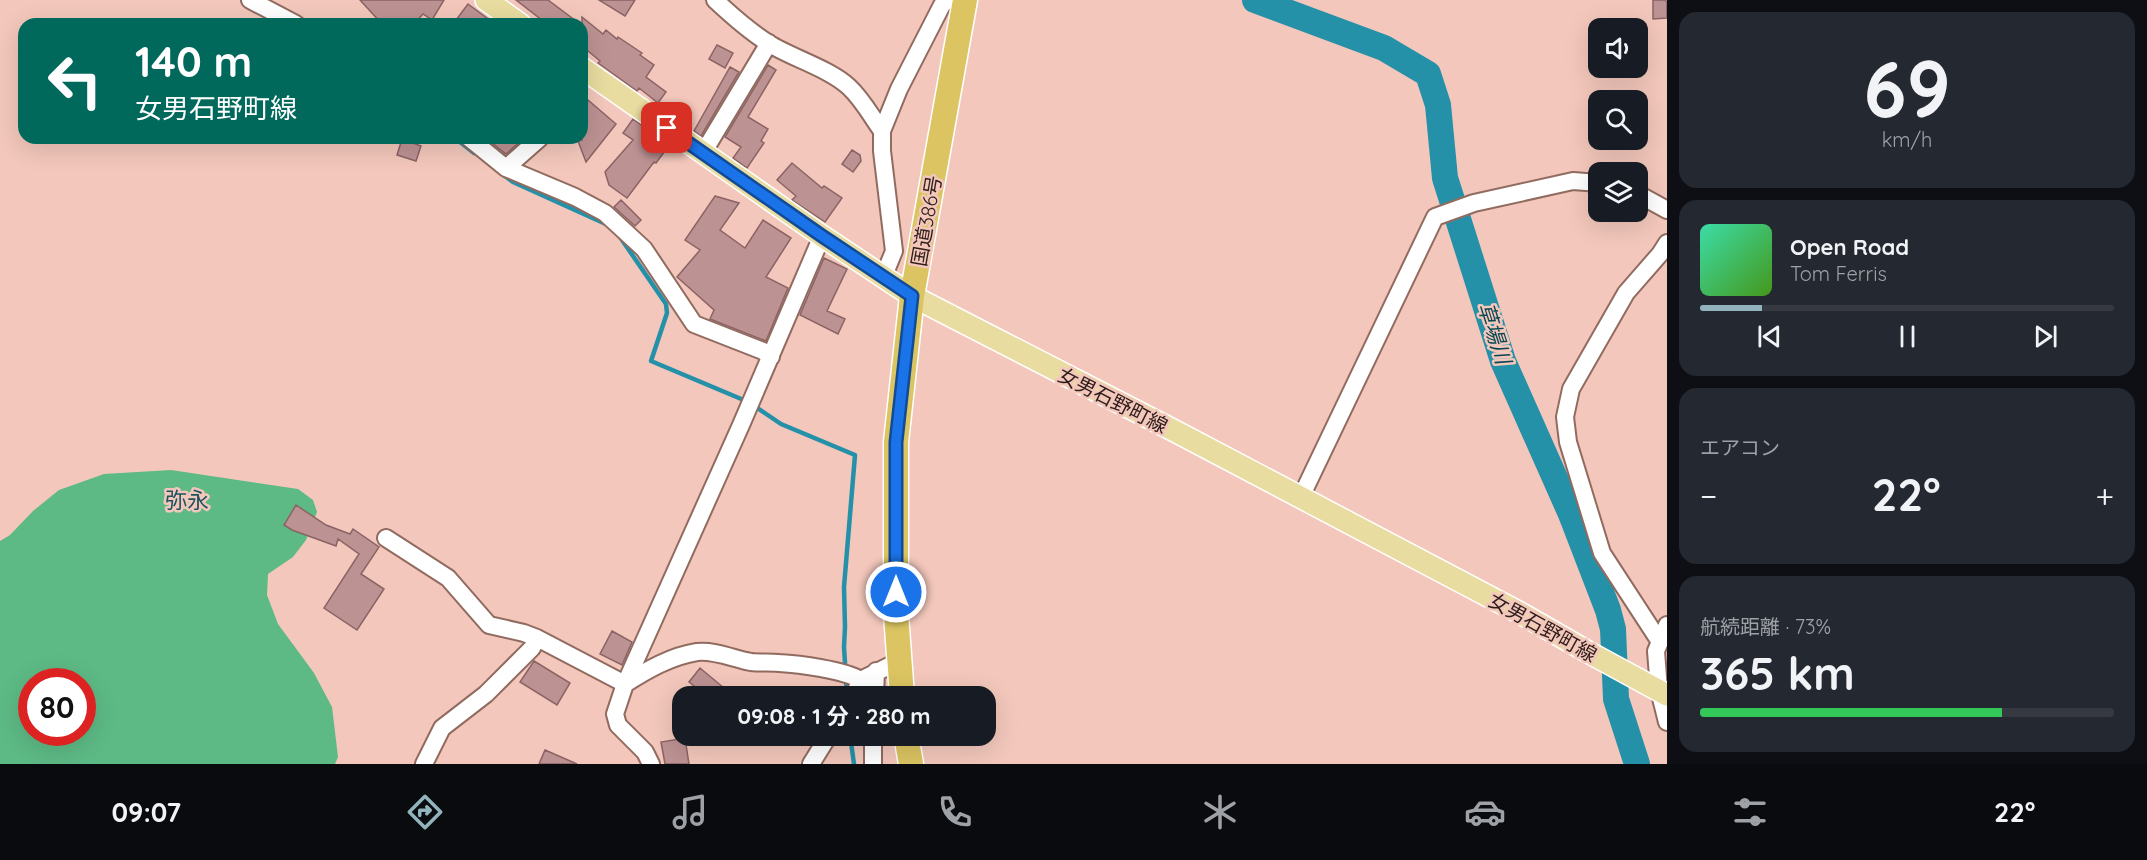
<!DOCTYPE html>
<html lang="ja">
<head>
<meta charset="utf-8">
<style>
	body { margin:0; font-family:Quicksand,"Noto Sans JP",sans-serif; background:#242831; color:#f1f3f6; height:100vh; display:flex; flex-direction:column; font-size:22px; white-space:nowrap }
	* { box-sizing:border-box; margin:0 }
	p { font-size:20px; color:#9ea1a6 }
	.icon { flex:none; width:33px; height:33px; fill:none; stroke:currentColor; stroke-width:2; stroke-linecap:round; stroke-linejoin:round }
	.map { position:relative; flex:1; overflow:hidden }
	.sheet { display:flex; flex-direction:column; gap:12px; padding:12px; background:#0d0f14; width:480px }
	.sheet>* { flex:none }
	.guide { position:absolute; left:18px; top:18px; width:570px; height:126px; border-radius:18px; box-shadow:0 6px 24px #0002; background:#00695c; color:#fff; overflow:hidden }
	.fabs { position:absolute; left:1588px; top:18px; display:grid; gap:12px }
	.fabs a { display:grid; place-items:center; width:60px; height:60px; border-radius:12px; background:#171b24; box-shadow:0 6px 24px #0002; font-size:30px }
	.speed { position:absolute; left:18px; top:668px; display:flex; gap:12px; font-size:30px; font-weight:700; text-align:center }
	.speed>* { display:grid; place-content:center; width:78px; height:78px; border-radius:50%; background:#171b24; box-shadow:0 6px 24px #0002; line-height:1 }
	.speed .limit { border:9px solid #d22; background:#fff; color:#111 }
	.pin { position:absolute; display:grid; place-items:center; width:51px; height:51px; color:#fff; margin:-26px; border-radius:12px; box-shadow:0 3px 9px #0006 }
	.me { position:absolute; width:66px; margin:-33px; rotate:0deg; stroke-linejoin:round; filter:drop-shadow(0 0 4px #0008) }
	.turn { display:flex; align-items:center; gap:21px; height:126px; padding:0 18px; font-size:27px }
	.turn .icon { width:78px; height:78px; stroke-width:2.5 }
	.turn b { display:block; font-size:42px; line-height:51px }
	.big { font-size:45px; font-weight:700; line-height:1.1 }
	.sheet .card { flex:1; display:flex; flex-direction:column; justify-content:center; gap:9px; min-width:0; padding:0 21px; border-radius:18px; background:#242831 }
	.sheet .dial { align-items:center; gap:0 }
	.dial b { font-size:78px; line-height:1 }
	.song { display:flex; align-items:center; gap:18px }
	.cover { width:72px; height:72px; border-radius:9px; background:linear-gradient(135deg,hsl(160 70% 55%),hsl(100 70% 35%)) }
	.played { height:6px; border-radius:3px; background:linear-gradient(90deg,#92b3bc 15%,#363941 15%) }
	.keys { display:flex; justify-content:space-around; direction:ltr }
	.heat { display:flex; justify-content:space-between; align-items:center; font-size:33px; direction:ltr }
	.charge { height:9px; border-radius:4px; background:linear-gradient(90deg,#34c759 73%,#363941 0) }
	.trip { position:absolute; left:672px; top:686px; width:324px; height:60px; border-radius:18px; background:#171b24; box-shadow:0 6px 24px #0002; font-weight:700; line-height:60px; text-align:center }
	.menu { display:flex; height:96px; justify-content:space-around; align-items:center; background:#090b0e; color:#9ea1a6 }
	.menu .icon { width:42px; height:42px }
	.menu .on { color:#92b3bc }
	.menu b { font-size:27px; color:#f1f3f6 }
	main { display:flex; flex:1; min-height:0 }
	.map>svg:first-child { display:block }
	.green { fill:#5dba85; fill-rule:evenodd }
	.lines { fill:none; stroke-linecap:round; stroke-linejoin:round }
	.stream { stroke:#2491a9; stroke-width:4.5 }
	.river { stroke:#2491a9; stroke-width:26 }
	.building { fill:#bd9293; stroke:#8b6364; stroke-width:1.5 }
	.minor-casing { stroke:#916b60; stroke-width:20 }
	.major-casing { stroke:#fff; stroke-width:24 }
	.highway-casing { stroke:#fff; stroke-width:27 }
	.minor { stroke:#fff; stroke-width:16 }
	.major { stroke:#e9dca0; stroke-width:21 }
	.highway { stroke:#dbc461; stroke-width:24 }
	.route-casing { stroke:#114b97; stroke-width:15 }
	.route { stroke:#1a73e8; stroke-width:10 }
	.labels { text-anchor:middle; dominant-baseline:central; stroke-width:5; stroke-linejoin:round; paint-order:stroke }
	.street-label { font-size:20px; fill:#2e1e1a; stroke:#f3c7bb }
	.water-label { font-size:21px; font-style:italic; fill:#084754; stroke:#f3c7bb }
	.quarter-label { font-size:22px; fill:#1d5360; stroke:#f3c7bb }
</style>
</head>
<body>
<main>
<div class="map">
<svg width="1667" height="764" viewBox="0 0 1667 764">
	<rect width="100%" height="100%" fill="#f3c7bb"/>
	<!-- green -->
	<path class="green" d="M 171,470 L 298,489 L 313,500 L 317,512 L 306,540 L 293,557 L 268,574 L 267,595 L 278,624 L 314,673 L 332,707 L 338,757 L 335,764 L 0,764 L 0,541 L 10,535 L 33,511 L 59,490 L 104,474 ZM 32,681 L 82,681 L 82,732 L 32,732 Z"/>
	<g class="lines">
		<!-- stream -->
		<path class="stream" d="M 455,138 L 474,153
			M 502,174 L 513,182 L 608,225
			M 620,237 L 666,304 L 667,313 L 651,361 L 746,401
			M 753,405 L 781,424 L 855,455 L 844,587 L 845,627 L 844,647 L 847,695
			M 850,735 L 854,764"/>
		<!-- river -->
		<path class="river" d="M 1255,0 L 1384,48 L 1428,74 L 1438,105 L 1445,178 L 1503,361 L 1571,514 L 1608,610 L 1613,629 L 1616,699 L 1637,764"/>
	</g>
	<!-- building -->
	<path class="building" d="M 360,0 L 444,0 L 432,20 L 423,14 L 414,24 L 382,24 Z
		M 516,0 L 548,0 L 580,24 L 547,24 Z
		M 599,0 L 635,0 L 625,16 Z
		M 1653,0 L 1665,0 L 1667,2 L 1667,18 L 1653,19 Z
		M 468,4 L 495,24 L 453,24 Z
		M 582,17 L 603,34 L 606,30 L 617,39 L 618,37 L 642,53 L 640,55 L 654,65 L 646,77 L 666,92 L 658,103 L 639,88 L 637,91 L 598,63 L 600,61 L 582,46 Z
		M 717,45 L 733,53 L 725,68 L 709,59 Z
		M 768,65 L 776,70 L 748,117 L 768,129 L 761,141 L 764,143 L 747,168 L 733,158 L 741,147 L 725,137 Z
		M 730,67 L 739,72 L 701,136 L 694,131 Z
		M 588,100 L 616,124 L 586,162 L 578,141 L 582,140 L 582,108 Z
		M 633,119 L 651,132 L 648,138 L 665,151 L 656,163 L 654,162 L 627,198 L 609,185 L 605,172 L 633,140 L 623,133 Z
		M 486,138 L 524,138 L 506,154 Z
		M 402,139 L 421,146 L 416,161 L 397,155 Z
		M 852,150 L 860,155 L 861,161 L 853,172 L 842,164 Z
		M 792,163 L 822,188 L 824,186 L 842,198 L 825,222 L 792,200 L 796,196 L 777,180 Z
		M 715,196 L 739,203 L 720,230 L 745,248 L 763,220 L 791,238 L 766,277 L 788,288 L 766,341 L 710,319 L 714,310 L 677,277 L 700,250 L 685,240 Z
		M 621,200 L 641,220 L 635,226 L 614,207 Z
		M 824,258 L 847,269 L 827,311 L 845,319 L 838,334 L 800,315 Z
		M 296,505 L 326,525 L 350,534 L 353,529 L 379,547 L 361,574 L 384,589 L 357,630 L 324,608 L 359,554 L 338,539 L 336,546 L 292,530 L 284,525 Z
		M 612,631 L 632,642 L 622,665 L 600,654 Z
		M 534,661 L 570,683 L 557,705 L 520,682 Z
		M 700,668 L 724,688 L 718,696 L 706,696 L 689,682 Z
		M 685,738 L 689,764 L 665,764 L 661,742 Z
		M 545,750 L 577,764 L 539,764 Z"/>
	<g class="lines">
		<defs>
			<path id="minor" d="M 250,0 L 296,24
				M 715,0 C 731,15 749,31 768,43 C 792,58 830,69 849,87 C 863,100 871,116 882,131
				M 469,138 L 506,168 L 575,197 L 605,213 L 644,249 L 694,324 L 763,351 L 771,357
				M 703,153 L 769,43
				M 506,168 L 540,138
				M 1638,194 L 1667,210
				M 883,278 L 894,251 L 882,151 L 882,131 L 899,89 L 942,5 L 947,0
				M 1301,497 L 1435,217 L 1474,203 L 1573,181 L 1599,183
				M 386,538 L 448,578 L 489,625 L 524,633 L 537,638 L 625,684
				M 1667,625 L 1656,651 L 1659,690 L 1667,722
				M 1660,642 L 1602,553 L 1568,442 L 1565,417 L 1571,389 L 1626,293 L 1660,254 L 1667,243
				M 625,684 C 647,670 671,656 697,652 C 715,650 734,659 751,662 C 760,663 770,662 779,663 C 800,664 843,670 861,680
				M 853,696 L 861,680 L 899,661
				M 875,696 L 876,671
				M 424,764 L 442,728 L 486,694 L 532,648 L 537,638
				M 651,764 L 645,752 L 618,725 L 615,714 L 625,684 L 741,425 L 822,236
				M 811,764 L 829,735
				M 873,764 L 873,735"/>
			<path id="major" d="M 486,0 L 520,24
				M 582,68 L 822,236 L 912,296 L 1171,429 L 1522,614 L 1588,652 L 1667,695"/>
			<path id="highway" d="M 902,696 L 896,614 L 896,442 L 912,296 L 965,0
				M 906,735 L 911,764"/>
		</defs>
		<!-- minor casing -->
		<use href="#minor" class="minor-casing"/>
		<!-- major casing -->
		<use href="#major" class="major-casing"/>
		<!-- highway casing -->
		<use href="#highway" class="highway-casing"/>
		<!-- minor -->
		<use href="#minor" class="minor"/>
		<!-- major -->
		<use href="#major" class="major"/>
		<!-- highway -->
		<use href="#highway" class="highway"/>
	</g>
	<g class="lines">
		<defs>
			<path id="route" d="M 667,128 L 822,236 L 912,296 L 896,442 L 896,592"/>
		</defs>
		<!-- route casing -->
		<use href="#route" class="route-casing"/>
		<!-- route -->
		<use href="#route" class="route"/>
	</g>
	<g class="labels">
		<!-- street labels -->
		<g class="street-label">
			<text transform="translate(926 221) rotate(-80)">国道386号</text>
			<text transform="translate(1113 400) rotate(27)">女男石野町線</text>
			<text transform="translate(1543 627) rotate(29)">女男石野町線</text>
		</g>
		<!-- water labels -->
		<g class="water-label">
			<text transform="translate(1495 333) rotate(72)">草場川</text>
		</g>
		<!-- quarter labels -->
		<g class="quarter-label">
			<text x="187" y="500">弥永</text>
		</g>
	</g>
</svg>
<div class="fabs">
<a><svg class="icon" aria-label="sound" viewBox="0 0 24 24"><path d="M4 9h4l5-4v14l-5-4H4zM17 9q2 3 0 6"/></svg></a>
<a><svg class="icon" aria-label="search" viewBox="0 0 24 24"><circle cx="10" cy="10" r="6"/><path d="M15 15l6 6"/></svg></a>
<a><svg class="icon" aria-label="layers" viewBox="0 0 24 24"><path d="M12 4l9 5-9 5-9-5zM3 14l9 5 9-5"/></svg></a>
</div>
<div class="speed"><div class="limit">80</div></div>
<div class="pin" style="left:667px;top:128px;background:#d93025"><svg class="icon" aria-label="arrive" viewBox="0 0 24 24"><path d="M6 21V4h12l-3 4 3 4H6"/></svg></div>
<svg class="me" style="left:896px;top:592px" viewBox="-20 -20 40 40"><circle r="17" fill="#1a73e8" stroke="#fff" stroke-width="3"/><path d="M0-11L8 9 0 5-8 9z" fill="#fff"/></svg>
<div class="trip">09:08 · 1 分 · 280 m</div>
<div class="guide">
<div class="turn"><svg class="icon" aria-label="left" viewBox="0 0 24 24"><path d="M17 20v-9H6M10 6l-5 5 5 5"/></svg><div><b>140 m</b>女男石野町線</div></div>
</div>
</div>
<section class="sheet">
<div class="card dial"><b>69</b><p>km/h</p></div>
<div class="card">
<div class="song"><i class="cover"></i><div><b>Open Road</b><p>Tom Ferris</p></div></div>
<div class="played"></div>
<div class="keys"><svg class="icon" aria-label="previous" viewBox="0 0 24 24"><path d="M18 5L8 12l10 7zM5 5v14"/></svg><svg class="icon" aria-label="pause" viewBox="0 0 24 24"><path d="M8 5v14M16 5v14"/></svg><svg class="icon" aria-label="next" viewBox="0 0 24 24"><path d="M6 5l10 7-10 7zM19 5v14"/></svg></div>
</div>
<div class="card"><p>エアコン</p>
<div class="heat"><a>−</a><b class="big">22°</b><a>+</a></div>
</div>
<div class="card"><p>航続距離 · 73%</p><b class="big">365 km</b><div class="charge"></div></div>
</section>
</main>
<nav class="menu">
<b>09:07</b>
<svg class="icon on" aria-label="directions" viewBox="0 0 24 24"><path d="M12 3l9 9-9 9-9-9zM9 14v-3h6M13 9l2 2-2 2"/></svg>
<svg class="icon" aria-label="music" viewBox="0 0 24 24"><path d="M9 18V5l10-2v13"/><circle cx="6" cy="18" r="3"/><circle cx="16" cy="16" r="3"/></svg>
<svg class="icon" aria-label="phone" viewBox="0 0 24 24"><path d="M5 4h4l2 5-3 2q2 4 5 5l2-3 5 2v4C11 20 4 13 5 4z"/></svg>
<svg class="icon" aria-label="climate" viewBox="0 0 24 24"><path d="M12 3v18M4 7l16 10M4 17L20 7"/></svg>
<svg class="icon" aria-label="car" viewBox="0 0 24 24"><path d="M5 17H2v-5l4-1 3-4h7l3 4 3 1v5h-3M9 17h6M6 11h13"/><circle cx="7" cy="17" r="2"/><circle cx="17" cy="17" r="2"/></svg>
<svg class="icon" aria-label="filters" viewBox="0 0 24 24"><path d="M4 7h16M4 17h16"/><circle cx="9" cy="7" r="2"/><circle cx="15" cy="17" r="2"/></svg>
<b>22°</b>
</nav>
</body>
</html>
